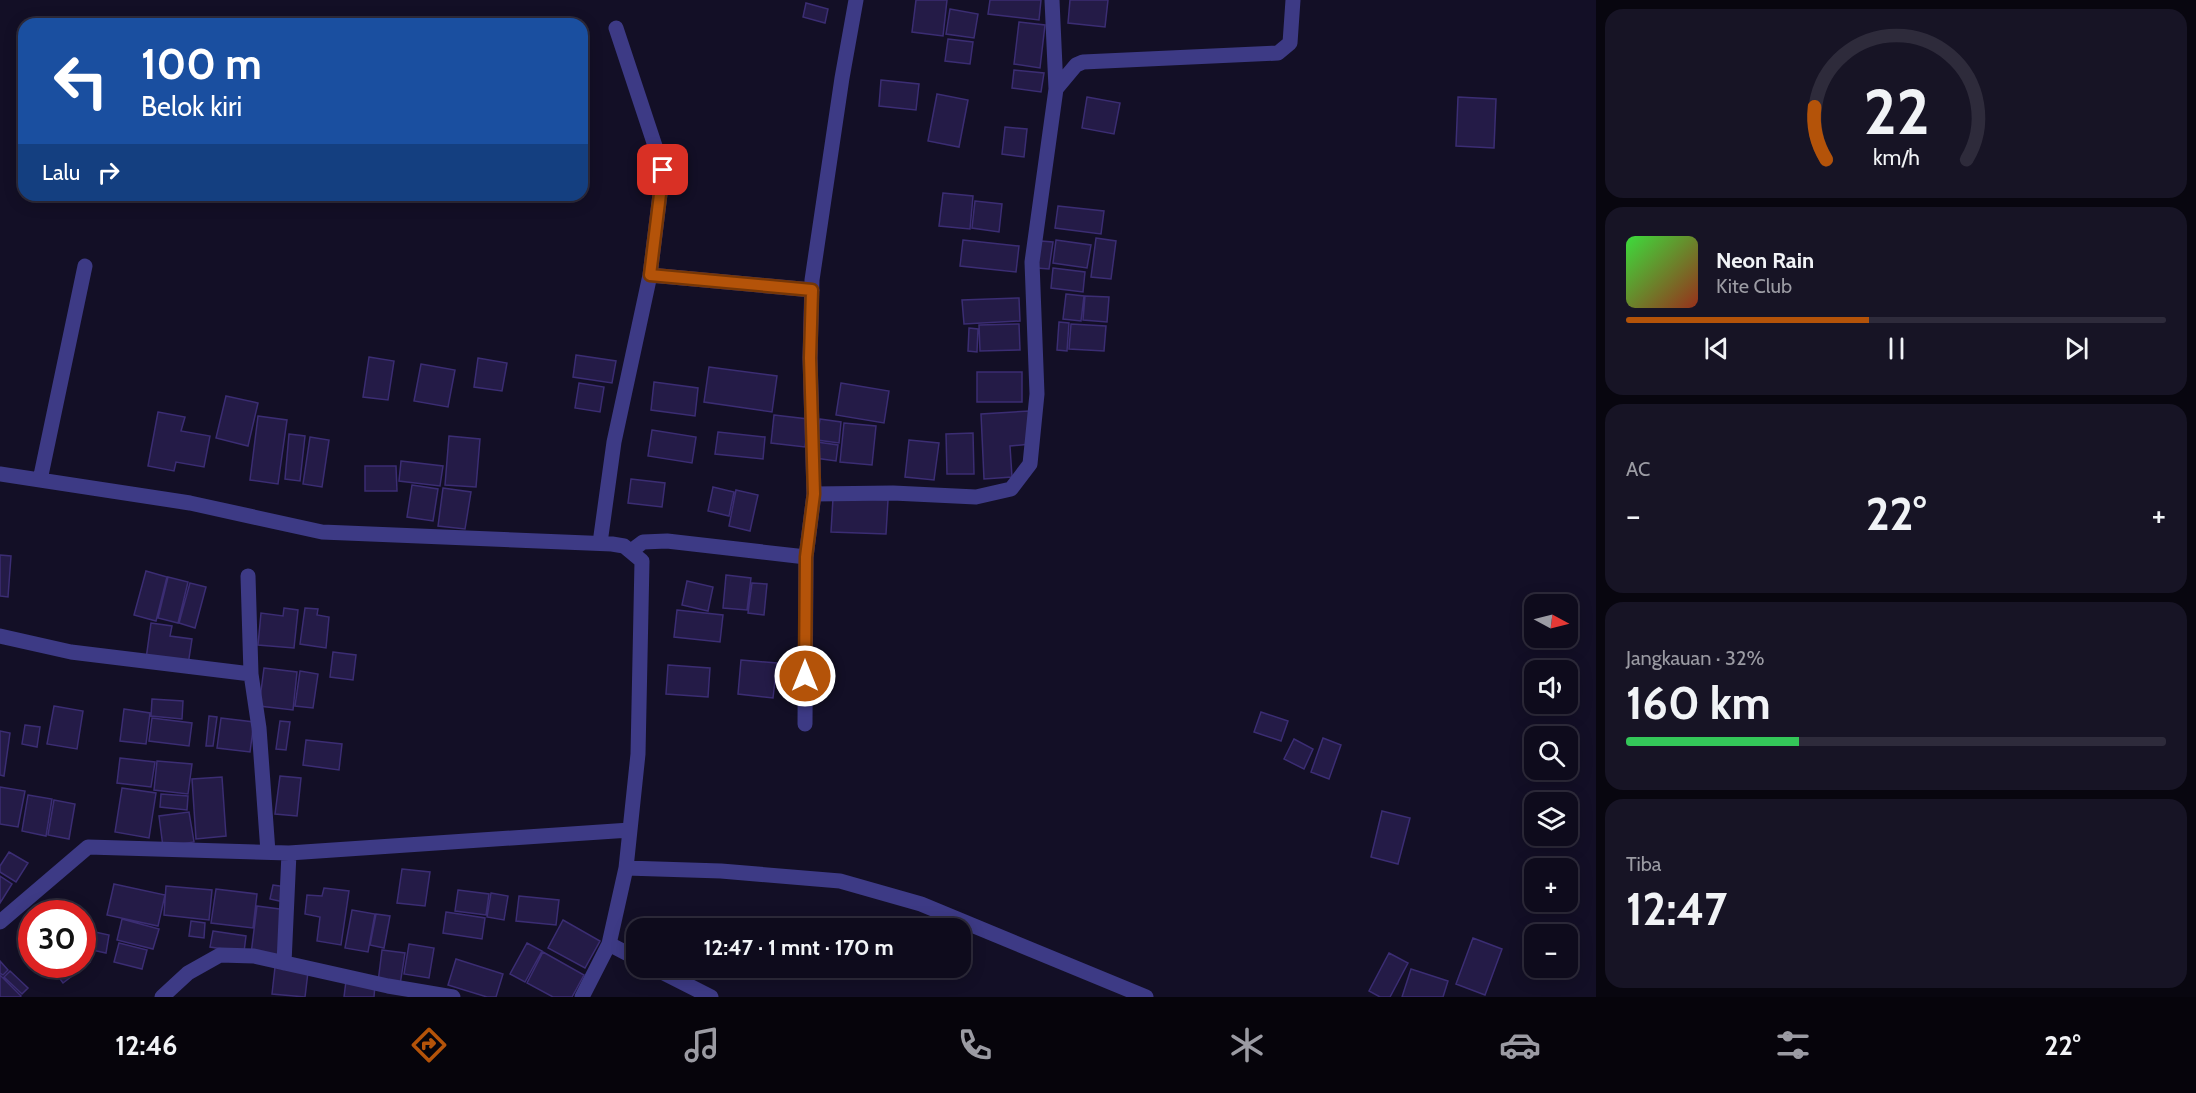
<!DOCTYPE html>
<html lang="id">
<head>
<meta charset="utf-8">
<style>
	body { margin:0; font-family:Cabin,sans-serif; background:#171425; color:#f1f3f6; height:100vh; display:flex; flex-direction:column; font-size:22px; white-space:nowrap }
	* { box-sizing:border-box; margin:0 }
	p { font-size:20px; color:#9b9ba3 }
	.icon { flex:none; width:33px; height:33px; fill:none; stroke:currentColor; stroke-width:2; stroke-linecap:round; stroke-linejoin:round }
	.map { position:relative; flex:1; overflow:hidden }
	.drawer { display:flex; flex-direction:column; gap:9px; padding:9px; background:#08060f; width:600px }
	.drawer>* { flex:none }
	.top-card { position:absolute; left:18px; top:18px; width:570px; height:183px; border-radius:18px; box-shadow:0 3px 15px #0003,0 0 0 2px #2e2b3b; background:#1a4fa0; color:#fff; overflow:hidden }
	.needle { width:39px; rotate:97deg }
	.buttons { position:absolute; left:1524px; top:594px; display:grid; gap:12px }
	.buttons a { display:grid; place-items:center; width:54px; height:54px; border-radius:12px; background:#0e0b1c; box-shadow:0 3px 15px #0003,0 0 0 2px #2e2b3b; font-size:30px }
	.speed { position:absolute; left:18px; top:900px; display:flex; gap:12px; font-size:30px; font-weight:700; text-align:center }
	.speed>* { display:grid; place-content:center; width:78px; height:78px; border-radius:50%; background:#0e0b1c; box-shadow:0 3px 15px #0003,0 0 0 2px #2e2b3b; line-height:1 }
	.speed .limit { border:9px solid #d22; background:#fff; color:#111 }
	.pin { position:absolute; display:grid; place-items:center; width:51px; height:51px; color:#fff; margin:-26px; border-radius:12px; box-shadow:0 3px 9px #0006 }
	.me { position:absolute; width:66px; margin:-33px; rotate:0deg; stroke-linejoin:round; filter:drop-shadow(0 0 4px #0008) }
	.turn { display:flex; align-items:center; gap:21px; height:126px; padding:0 24px; font-size:27px }
	.turn .icon { width:78px; height:78px; stroke-width:2.5 }
	.turn b { display:block; font-size:42px; line-height:51px }
	.then { display:flex; align-items:center; height:57px; padding:0 24px; background:#0003; gap:12px; font-size:22px }
	.big { font-size:45px; font-weight:700; line-height:1.1 }
	.drawer .card { flex:1; display:flex; flex-direction:column; justify-content:center; gap:9px; min-width:0; padding:0 21px; border-radius:18px; background:#171425 }
	.drawer .dial { align-items:center; gap:0 }
	.dial svg { height:156px; overflow:visible; fill:none; stroke:#2e2b3b; stroke-width:7; stroke-linecap:round; text-anchor:middle }
	.dial text { fill:#f1f3f6; stroke:none }
	.song { display:flex; align-items:center; gap:18px }
	.cover { width:72px; height:72px; border-radius:9px; background:linear-gradient(135deg,hsl(120 70% 55%),hsl(10 70% 35%)) }
	.played { height:6px; border-radius:3px; background:linear-gradient(90deg,#b45309 45%,#2e2b3b 45%) }
	.keys { display:flex; justify-content:space-around; direction:ltr }
	.heat { display:flex; justify-content:space-between; align-items:center; font-size:33px; direction:ltr }
	.charge { height:9px; border-radius:4px; background:linear-gradient(90deg,#34c759 32%,#2e2b3b 0) }
	.trip { position:absolute; left:626px; top:918px; width:345px; height:60px; border-radius:18px; background:#0e0b1c; box-shadow:0 3px 15px #0003,0 0 0 2px #2e2b3b; font-weight:700; line-height:60px; text-align:center }
	.dock { display:flex; height:96px; justify-content:space-around; align-items:center; background:#06040b; color:#9b9ba3 }
	.dock .icon { width:42px; height:42px }
	.dock .current { color:#b45309 }
	.dock b { font-size:27px; color:#f1f3f6 }
	main { display:flex; flex:1; min-height:0 }
	.map>svg:first-child { display:block }
	.building { fill:#241b47; stroke:#3b2d73; stroke-width:1.5 }
	.lines { fill:none; stroke-linecap:round; stroke-linejoin:round }
	.street { stroke:#3d3a85; stroke-width:15 }
	.route-casing { stroke:#753606; stroke-width:15 }
	.route { stroke:#b45309; stroke-width:10 }
</style>
</head>
<body>
<main>
<div class="map">
<svg width="1596" height="997" viewBox="0 0 1596 997">
	<rect width="100%" height="100%" fill="#130f26"/>
	<!-- building -->
	<path class="building" d="M 916,0 L 947,0 L 943,36 L 912,32 Z
		M 990,0 L 1041,0 L 1039,20 L 988,14 Z
		M 1070,0 L 1108,0 L 1105,27 L 1068,23 Z
		M 806,3 L 828,9 L 825,23 L 803,17 Z
		M 950,9 L 978,14 L 974,38 L 946,34 Z
		M 1019,22 L 1045,25 L 1040,68 L 1014,64 Z
		M 948,39 L 973,42 L 970,64 L 945,61 Z
		M 1014,70 L 1044,73 L 1041,92 L 1012,88 Z
		M 881,80 L 919,84 L 916,110 L 879,106 Z
		M 937,94 L 968,100 L 959,147 L 928,141 Z
		M 1087,97 L 1120,103 L 1114,134 L 1082,128 Z
		M 1458,97 L 1496,99 L 1494,148 L 1456,146 Z
		M 1005,127 L 1027,129 L 1024,157 L 1002,154 Z
		M 943,193 L 973,196 L 970,229 L 939,226 Z
		M 975,201 L 1002,204 L 999,232 L 972,228 Z
		M 1058,206 L 1104,211 L 1101,234 L 1055,228 Z
		M 1096,238 L 1116,241 L 1111,279 L 1091,277 Z
		M 963,240 L 1019,246 L 1016,272 L 960,266 Z
		M 1056,240 L 1091,245 L 1087,268 L 1053,263 Z
		M 1041,241 L 1053,242 L 1049,269 L 1037,268 Z
		M 1053,268 L 1085,272 L 1083,292 L 1051,288 Z
		M 1066,294 L 1084,296 L 1081,321 L 1063,319 Z
		M 1085,296 L 1109,297 L 1107,322 L 1083,320 Z
		M 1019,298 L 1020,321 L 964,324 L 962,300 Z
		M 1059,322 L 1069,323 L 1067,351 L 1057,350 Z
		M 1019,324 L 1020,350 L 980,351 L 979,325 Z
		M 1071,324 L 1106,326 L 1104,351 L 1069,349 Z
		M 969,328 L 978,329 L 977,352 L 968,351 Z
		M 576,355 L 616,361 L 612,383 L 573,377 Z
		M 369,357 L 394,361 L 388,400 L 363,397 Z
		M 478,358 L 507,363 L 502,391 L 474,387 Z
		M 421,364 L 455,370 L 448,407 L 414,401 Z
		M 709,367 L 777,376 L 772,412 L 704,402 Z
		M 977,372 L 1022,372 L 1022,402 L 977,402 Z
		M 654,382 L 698,388 L 695,416 L 651,410 Z
		M 579,383 L 604,387 L 600,412 L 575,408 Z
		M 841,383 L 889,391 L 884,423 L 836,415 Z
		M 226,396 L 258,403 L 248,446 L 216,438 Z
		M 1029,411 L 1031,444 L 1010,446 L 1012,477 L 984,479 L 981,414 Z
		M 158,412 L 185,417 L 181,431 L 210,436 L 204,467 L 176,462 L 174,471 L 148,466 Z
		M 774,415 L 808,419 L 805,447 L 771,443 Z
		M 258,416 L 287,420 L 278,484 L 250,480 Z
		M 820,419 L 841,422 L 839,443 L 817,440 Z
		M 844,423 L 876,426 L 872,465 L 840,462 Z
		M 652,430 L 696,437 L 692,463 L 648,456 Z
		M 718,432 L 765,437 L 763,459 L 715,454 Z
		M 973,433 L 974,474 L 947,474 L 946,434 Z
		M 289,434 L 305,436 L 300,481 L 285,479 Z
		M 449,436 L 480,439 L 476,487 L 445,485 Z
		M 310,437 L 329,440 L 322,487 L 303,484 Z
		M 909,440 L 939,443 L 934,480 L 905,477 Z
		M 817,442 L 838,445 L 836,461 L 815,458 Z
		M 401,461 L 443,466 L 440,486 L 399,481 Z
		M 365,466 L 396,466 L 397,491 L 365,491 Z
		M 631,479 L 665,483 L 662,507 L 628,503 Z
		M 412,485 L 438,489 L 433,521 L 407,517 Z
		M 713,487 L 734,492 L 729,516 L 708,511 Z
		M 443,488 L 471,492 L 465,529 L 438,526 Z
		M 736,490 L 758,495 L 750,531 L 729,526 Z
		M 833,498 L 888,500 L 886,534 L 831,532 Z
		M 0,555 L 11,556 L 8,597 L 0,596 Z
		M 146,571 L 167,577 L 156,621 L 134,615 Z
		M 726,575 L 751,578 L 747,610 L 723,608 Z
		M 168,577 L 188,582 L 178,623 L 158,618 Z
		M 687,581 L 713,587 L 708,611 L 682,605 Z
		M 190,583 L 206,587 L 195,628 L 179,623 Z
		M 752,583 L 767,584 L 764,615 L 748,613 Z
		M 284,608 L 298,610 L 294,648 L 258,645 L 261,613 L 283,616 Z
		M 305,608 L 318,609 L 317,615 L 329,617 L 326,648 L 300,644 Z
		M 677,610 L 723,615 L 720,642 L 674,637 Z
		M 151,623 L 172,626 L 170,636 L 192,639 L 188,665 L 146,659 Z
		M 333,652 L 356,655 L 353,680 L 330,677 Z
		M 741,660 L 777,663 L 773,698 L 738,694 Z
		M 668,665 L 710,668 L 708,697 L 666,694 Z
		M 264,668 L 297,672 L 293,710 L 259,706 Z
		M 300,671 L 318,674 L 313,708 L 295,706 Z
		M 152,699 L 183,701 L 182,719 L 151,716 Z
		M 54,706 L 83,711 L 77,749 L 47,744 Z
		M 124,709 L 150,713 L 146,744 L 120,741 Z
		M 1261,712 L 1288,721 L 1281,741 L 1254,732 Z
		M 209,716 L 217,717 L 213,746 L 206,746 Z
		M 152,718 L 192,723 L 189,746 L 149,741 Z
		M 221,718 L 254,722 L 250,752 L 217,748 Z
		M 280,721 L 290,722 L 286,750 L 276,749 Z
		M 25,725 L 40,727 L 37,747 L 22,744 Z
		M 0,731 L 10,733 L 4,776 L 0,775 Z
		M 1323,738 L 1341,745 L 1329,779 L 1311,772 Z
		M 1294,739 L 1313,749 L 1304,769 L 1284,759 Z
		M 306,740 L 342,744 L 339,770 L 303,765 Z
		M 120,758 L 155,762 L 151,787 L 117,783 Z
		M 157,761 L 192,764 L 188,794 L 154,790 Z
		M 280,776 L 301,778 L 297,816 L 275,814 Z
		M 222,777 L 226,836 L 196,839 L 192,779 Z
		M 0,787 L 25,791 L 18,827 L 0,824 Z
		M 122,788 L 156,793 L 149,838 L 115,832 Z
		M 161,794 L 188,796 L 187,810 L 160,807 Z
		M 28,795 L 52,799 L 46,836 L 22,831 Z
		M 54,800 L 75,804 L 69,839 L 48,835 Z
		M 1382,811 L 1410,818 L 1398,864 L 1371,857 Z
		M 189,812 L 194,842 L 163,847 L 159,816 Z
		M 9,852 L 28,863 L 16,882 L 0,872 L 0,866 Z
		M 402,869 L 430,872 L 425,906 L 397,903 Z
		M 0,876 L 12,884 L 0,903 Z
		M 114,884 L 165,895 L 158,926 L 107,915 Z
		M 273,885 L 286,887 L 284,902 L 270,899 Z
		M 166,886 L 212,890 L 209,920 L 164,915 Z
		M 324,888 L 349,891 L 341,945 L 317,941 L 320,917 L 305,914 L 307,895 L 322,896 Z
		M 216,889 L 257,894 L 253,928 L 211,923 Z
		M 458,890 L 489,894 L 486,915 L 455,911 Z
		M 491,893 L 508,896 L 504,920 L 487,917 Z
		M 519,896 L 559,900 L 556,925 L 516,921 Z
		M 257,906 L 287,910 L 282,957 L 251,954 Z
		M 352,910 L 375,914 L 368,952 L 345,948 Z
		M 446,912 L 485,918 L 482,939 L 443,933 Z
		M 376,914 L 390,916 L 384,948 L 370,945 Z
		M 122,919 L 159,929 L 153,949 L 117,940 Z
		M 563,920 L 600,941 L 585,968 L 548,948 Z
		M 191,921 L 205,923 L 204,938 L 189,936 Z
		M 213,931 L 246,936 L 244,952 L 210,947 Z
		M 95,932 L 109,935 L 106,953 L 92,950 Z
		M 1473,938 L 1502,949 L 1485,995 L 1456,984 Z
		M 119,943 L 147,950 L 142,969 L 114,962 Z
		M 527,943 L 542,951 L 525,982 L 510,974 Z
		M 409,944 L 434,948 L 429,978 L 404,974 Z
		M 382,950 L 405,953 L 400,985 L 378,982 Z
		M 82,952 L 90,962 L 63,983 L 49,964 L 82,964 Z
		M 543,952 L 584,975 L 572,997 L 553,997 L 527,983 Z
		M 1389,953 L 1408,963 L 1390,997 L 1380,997 L 1369,991 Z
		M 456,959 L 503,974 L 496,997 L 487,997 L 448,985 Z
		M 0,961 L 8,970 L 3,975 L 0,973 Z
		M 275,967 L 308,972 L 305,997 L 272,994 Z
		M 1411,969 L 1448,981 L 1443,997 L 1402,997 Z
		M 10,971 L 28,988 L 22,994 L 4,977 Z
		M 0,975 L 21,996 L 20,997 L 0,997 Z
		M 346,981 L 375,985 L 374,997 L 344,997 Z"/>
	<g class="lines">
		<!-- street -->
		<path class="street" d="M 1056,89 L 1076,65 L 1083,62 L 1278,53 L 1290,43 L 1293,0
			M 650,275 L 812,290
			M 0,474 L 190,503 L 322,532 L 612,544 L 624,546 L 642,561 L 638,754 L 626,868
			M 40,480 L 85,266
			M 814,494 L 893,493 L 976,497 L 1011,489 L 1030,464 L 1037,394 L 1032,262 L 1056,89 L 1052,0
			M 600,543 L 614,442 L 650,275 L 663,170 L 616,28
			M 631,551 L 643,542 L 667,541 L 806,557
			M 248,576 L 251,674 L 259,728 L 268,852
			M 0,636 L 71,652 L 251,674
			M 805,724 L 806,557 L 814,494 L 810,358 L 812,280 L 842,78 L 856,0
			M 0,922 L 88,847 L 289,853 L 630,830
			M 609,944 L 636,958
			M 284,963 L 289,853
			M 654,968 L 711,997
			M 162,997 L 188,973 L 220,955 L 254,956 L 388,986 L 453,997
			M 582,997 L 609,944 L 626,868 L 721,871 L 840,881 L 921,904 L 1146,997"/>
	</g>
	<g class="lines">
		<defs>
			<path id="route" d="M 663,170 L 650,275 L 812,290 L 810,358 L 814,494 L 806,557 L 805,676"/>
		</defs>
		<!-- route casing -->
		<use href="#route" class="route-casing"/>
		<!-- route -->
		<use href="#route" class="route"/>
	</g>
</svg>
<div class="buttons">
<a><svg class="needle" viewBox="-14 -14 28 28"><path d="M0-13l5 13h-10z" fill="#e53935"/><path d="M0 13l5-13h-10z" fill="#9b9ba3"/></svg></a>
<a><svg class="icon" aria-label="sound" viewBox="0 0 24 24"><path d="M4 9h4l5-4v14l-5-4H4zM17 9q2 3 0 6"/></svg></a>
<a><svg class="icon" aria-label="search" viewBox="0 0 24 24"><circle cx="10" cy="10" r="6"/><path d="M15 15l6 6"/></svg></a>
<a><svg class="icon" aria-label="layers" viewBox="0 0 24 24"><path d="M12 4l9 5-9 5-9-5zM3 14l9 5 9-5"/></svg></a>
<a>+</a>
<a>−</a>
</div>
<div class="speed"><div class="limit">30</div></div>
<div class="pin" style="left:663px;top:170px;background:#d93025"><svg class="icon" aria-label="arrive" viewBox="0 0 24 24"><path d="M6 21V4h12l-3 4 3 4H6"/></svg></div>
<svg class="me" style="left:805px;top:676px" viewBox="-20 -20 40 40"><circle r="17" fill="#b45309" stroke="#fff" stroke-width="3"/><path d="M0-11L8 9 0 5-8 9z" fill="#fff"/></svg>
<div class="trip">12:47 · 1 mnt · 170 m</div>
<div class="top-card">
<div class="turn"><svg class="icon" aria-label="left" viewBox="0 0 24 24"><path d="M17 20v-9H6M10 6l-5 5 5 5"/></svg><div><b>100 m</b>Belok kiri</div></div>
<div class="then">Lalu<svg class="icon" aria-label="right" viewBox="0 0 24 24"><path d="M7 20v-9h11M14 6l5 5-5 5"/></svg></div>
</div>
</div>
<section class="drawer">
<div class="card dial"><svg viewBox="0 0 100 80">
<path d="M14 69A42 42 0 1 1 86 69"/>
<path d="M14 69A42 42 0 0 1 8 42" stroke="#b45309"/>
<text x="50" y="56" font-size="32" font-weight="700">22</text>
<text x="50" y="72" font-size="11">km/h</text>
</svg></div>
<div class="card">
<div class="song"><i class="cover"></i><div><b>Neon Rain</b><p>Kite Club</p></div></div>
<div class="played"></div>
<div class="keys"><svg class="icon" aria-label="previous" viewBox="0 0 24 24"><path d="M18 5L8 12l10 7zM5 5v14"/></svg><svg class="icon" aria-label="pause" viewBox="0 0 24 24"><path d="M8 5v14M16 5v14"/></svg><svg class="icon" aria-label="next" viewBox="0 0 24 24"><path d="M6 5l10 7-10 7zM19 5v14"/></svg></div>
</div>
<div class="card"><p>AC</p>
<div class="heat"><a>−</a><b class="big">22°</b><a>+</a></div>
</div>
<div class="card"><p>Jangkauan · 32%</p><b class="big">160 km</b><div class="charge"></div></div>
<div class="card"><p>Tiba</p><b class="big">12:47</b></div>
</section>
</main>
<nav class="dock">
<b>12:46</b>
<svg class="icon current" aria-label="directions" viewBox="0 0 24 24"><path d="M12 3l9 9-9 9-9-9zM9 14v-3h6M13 9l2 2-2 2"/></svg>
<svg class="icon" aria-label="music" viewBox="0 0 24 24"><path d="M9 18V5l10-2v13"/><circle cx="6" cy="18" r="3"/><circle cx="16" cy="16" r="3"/></svg>
<svg class="icon" aria-label="phone" viewBox="0 0 24 24"><path d="M5 4h4l2 5-3 2q2 4 5 5l2-3 5 2v4C11 20 4 13 5 4z"/></svg>
<svg class="icon" aria-label="climate" viewBox="0 0 24 24"><path d="M12 3v18M4 7l16 10M4 17L20 7"/></svg>
<svg class="icon" aria-label="car" viewBox="0 0 24 24"><path d="M5 17H2v-5l4-1 3-4h7l3 4 3 1v5h-3M9 17h6M6 11h13"/><circle cx="7" cy="17" r="2"/><circle cx="17" cy="17" r="2"/></svg>
<svg class="icon" aria-label="filters" viewBox="0 0 24 24"><path d="M4 7h16M4 17h16"/><circle cx="9" cy="7" r="2"/><circle cx="15" cy="17" r="2"/></svg>
<b>22°</b>
</nav>
</body>
</html>
